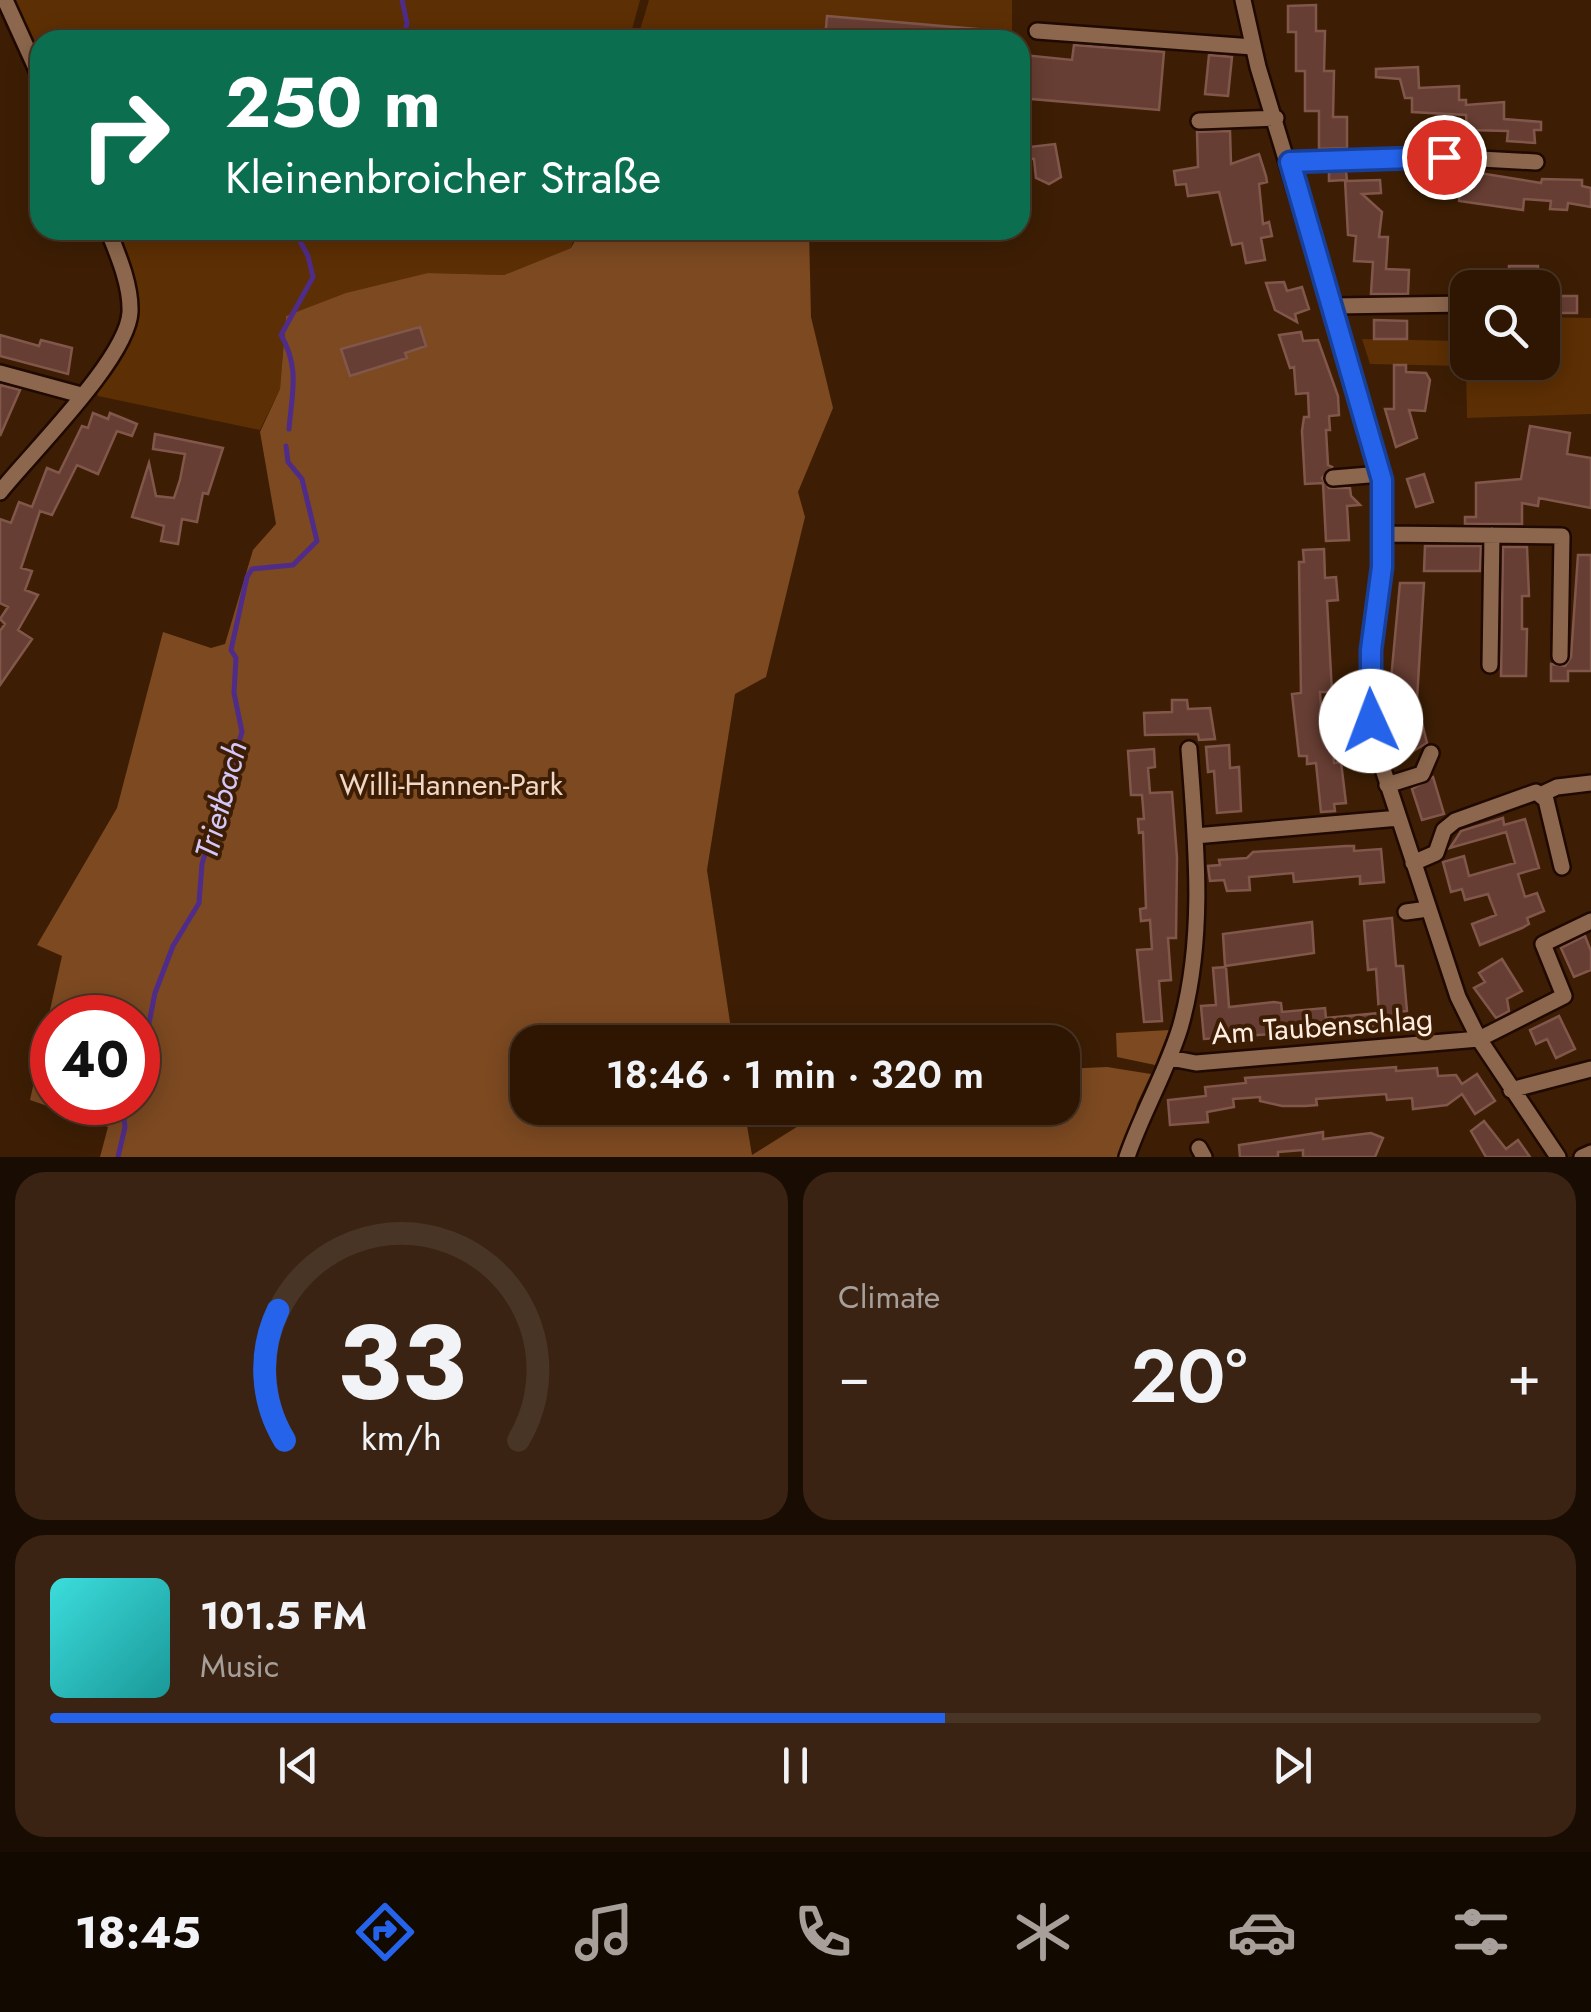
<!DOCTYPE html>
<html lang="en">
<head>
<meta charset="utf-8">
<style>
	body { margin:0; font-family:Jost,sans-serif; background:#3a2312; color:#f1f3f6; height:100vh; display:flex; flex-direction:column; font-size:38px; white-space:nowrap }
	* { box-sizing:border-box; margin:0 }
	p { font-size:32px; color:#a79f9a }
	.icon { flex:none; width:55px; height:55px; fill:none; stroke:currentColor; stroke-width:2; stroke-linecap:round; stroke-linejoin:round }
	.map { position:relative; height:1157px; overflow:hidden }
	.sheet { display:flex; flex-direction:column; gap:15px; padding:15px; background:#190c02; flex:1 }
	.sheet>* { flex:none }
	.top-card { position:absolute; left:30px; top:30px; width:1000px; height:210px; border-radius:30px; box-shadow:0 5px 25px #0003,0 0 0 2px #493525; background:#0b6e4f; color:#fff; overflow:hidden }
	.buttons { position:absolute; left:1450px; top:270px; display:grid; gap:20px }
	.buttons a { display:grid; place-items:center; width:110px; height:110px; border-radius:20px; background:#2e1603; box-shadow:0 5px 25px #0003,0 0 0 2px #493525; font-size:50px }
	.speed { position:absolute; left:30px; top:995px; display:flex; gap:20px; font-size:50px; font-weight:700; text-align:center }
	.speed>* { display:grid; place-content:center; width:130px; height:130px; border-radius:50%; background:#2e1603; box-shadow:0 5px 25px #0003,0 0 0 2px #493525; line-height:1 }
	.speed .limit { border:15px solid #d22; background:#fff; color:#111 }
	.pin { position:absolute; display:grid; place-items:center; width:85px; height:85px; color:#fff; margin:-42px; border:5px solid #fff; border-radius:50%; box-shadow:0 2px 10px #0007 }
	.me { position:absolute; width:110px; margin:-55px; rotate:358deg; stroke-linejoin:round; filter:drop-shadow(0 0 8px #0008) }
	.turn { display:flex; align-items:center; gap:35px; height:210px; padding:0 30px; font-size:45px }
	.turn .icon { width:130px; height:130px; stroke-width:2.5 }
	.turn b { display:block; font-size:70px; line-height:85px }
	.big { font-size:75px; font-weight:600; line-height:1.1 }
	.sheet .tile { flex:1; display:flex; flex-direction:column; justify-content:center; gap:15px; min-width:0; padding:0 35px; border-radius:30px; background:#3a2312 }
	.sheet .dial { align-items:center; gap:0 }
	.dial svg { height:260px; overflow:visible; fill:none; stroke:#493525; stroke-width:7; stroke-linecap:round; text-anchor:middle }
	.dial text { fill:#f1f3f6; stroke:none }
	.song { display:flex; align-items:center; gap:30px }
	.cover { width:120px; height:120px; border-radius:15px; background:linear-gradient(135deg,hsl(180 70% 55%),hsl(180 70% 35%)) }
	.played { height:10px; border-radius:5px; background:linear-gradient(90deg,#2563eb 60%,#493525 60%) }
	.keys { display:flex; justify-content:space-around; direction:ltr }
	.heat { display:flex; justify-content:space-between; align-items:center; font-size:55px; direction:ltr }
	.sheet .tiles { flex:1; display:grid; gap:15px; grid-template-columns:1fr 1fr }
	.tile:last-child { grid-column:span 2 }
	.trip { position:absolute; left:510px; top:1025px; width:570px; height:100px; border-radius:30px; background:#2e1603; box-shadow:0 5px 25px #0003,0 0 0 2px #493525; font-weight:600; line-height:100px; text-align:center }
	.tab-bar { display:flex; height:160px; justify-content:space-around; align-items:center; background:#120901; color:#a79f9a }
	.tab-bar .icon { width:70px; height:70px }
	.tab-bar .active { color:#2563eb }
	.tab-bar b { font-size:45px; color:#f1f3f6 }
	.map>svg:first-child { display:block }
	.green { fill:#5d2f04 }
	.forest { fill:#7c4921; fill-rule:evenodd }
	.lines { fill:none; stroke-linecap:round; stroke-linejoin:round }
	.stream { stroke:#4f2c89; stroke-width:5 }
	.building { fill:#673e33; stroke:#82574b; stroke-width:2.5 }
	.minor-casing { stroke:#1f0900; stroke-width:20 }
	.minor { stroke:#8c674d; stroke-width:15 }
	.route-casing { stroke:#184099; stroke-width:25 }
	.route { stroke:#2563eb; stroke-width:18 }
	.labels { text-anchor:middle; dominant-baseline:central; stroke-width:8; stroke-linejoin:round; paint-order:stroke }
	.park-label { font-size:30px; fill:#f0d7c6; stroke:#3d1e04 }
	.street-label { font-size:30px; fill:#feede1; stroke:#3d1e04 }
	.water-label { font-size:32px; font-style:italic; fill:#d4c7fa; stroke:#3d1e04 }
</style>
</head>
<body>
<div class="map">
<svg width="1591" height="1157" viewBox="0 0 1591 1157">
	<rect width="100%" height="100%" fill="#3d1e04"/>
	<!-- green -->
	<path class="green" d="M 12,0 L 640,0 L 629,40 L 40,40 L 40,60 Z
		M 649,0 L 1012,0 L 1012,40 L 637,40 Z
		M 116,230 L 576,230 L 571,248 L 504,275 L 428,273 L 286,316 L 280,389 L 260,430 L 98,396 L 96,390 C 149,329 142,301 116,230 Z
		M 1465,315 L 1468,362 L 1542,362 L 1543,317 L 1591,318 L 1591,414 L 1467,418 Z
		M 1362,339 L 1461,341 L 1463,366 L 1370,364 Z"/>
	<!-- forest -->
	<path class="forest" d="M 581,230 L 809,230 L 811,317 L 833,408 L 798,492 L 805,517 L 766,677 L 735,694 L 707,870 L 733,1042 L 528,1042 L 528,1108 L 744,1108 L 752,1155 L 827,1108 L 1062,1108 L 1063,1069 L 1107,1067 L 1151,1074 L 1137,1104 L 1122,1157 L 100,1157 L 108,1127 L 30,1100 L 62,956 L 37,945 L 117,808 L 163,632 L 211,648 L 225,644 L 253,550 L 276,524 L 260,432 L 280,389 L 286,316 L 346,293 L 428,273 L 504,275 L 571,248 ZM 52,1018 L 138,1018 L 138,1102 L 52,1102 Z
		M 1169,1030 L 1155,1065 L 1117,1057 L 1116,1033 Z"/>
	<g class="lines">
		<!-- stream -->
		<path class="stream" d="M 397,40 L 404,36 L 407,23 L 402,0
			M 289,429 C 292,393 300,368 281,335 L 313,277 L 308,256 L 294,230
			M 138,1079 L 155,993 L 173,946 L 199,903 L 202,864 L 242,732 L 234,693 L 236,658 L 231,650 L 247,577 L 252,569 L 293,565 L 317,541 L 302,479 L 288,462 L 286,446
			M 118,1157 L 125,1127 L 122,1102"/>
	</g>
	<!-- building -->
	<path class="building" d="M 1316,5 L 1316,31 L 1325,31 L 1324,71 L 1334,71 L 1333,117 L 1347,117 L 1347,148 L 1319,149 L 1319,111 L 1305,111 L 1305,71 L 1296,71 L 1296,32 L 1288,32 L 1288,6 Z
		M 827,16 L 999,31 L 999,40 L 825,40 Z
		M 1074,45 L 1164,52 L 1159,110 L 1020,98 L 1024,55 L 1072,60 Z
		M 1209,55 L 1232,57 L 1228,96 L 1205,94 Z
		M 1418,67 L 1419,88 L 1459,86 L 1459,100 L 1466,100 L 1466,105 L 1504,102 L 1504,119 L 1541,122 L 1541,130 L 1534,130 L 1535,143 L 1507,141 L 1508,131 L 1467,130 L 1466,115 L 1412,112 L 1412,98 L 1405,98 L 1400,79 L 1376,77 L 1376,69 Z
		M 1230,131 L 1231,164 L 1259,154 L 1266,176 L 1267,182 L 1259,184 L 1263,224 L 1269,222 L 1272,236 L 1261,238 L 1265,260 L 1246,263 L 1242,243 L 1232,245 L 1219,192 L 1188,196 L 1186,184 L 1176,185 L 1174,171 L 1198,167 L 1197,132 Z
		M 1055,144 L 1061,177 L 1049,184 L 1036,178 L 1034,159 L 1020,158 L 1020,148 Z
		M 1448,168 L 1541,183 L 1542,179 L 1582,180 L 1582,186 L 1591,188 L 1591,207 L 1568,203 L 1567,210 L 1550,209 L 1551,201 L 1524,199 L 1523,210 L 1459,201 L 1460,183 L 1447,182 Z
		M 1329,171 L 1346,171 L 1347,181 L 1380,180 L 1381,193 L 1362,194 L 1382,212 L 1379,237 L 1388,237 L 1386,269 L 1409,270 L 1408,294 L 1371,294 L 1373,262 L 1354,261 L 1356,236 L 1348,235 L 1345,180 L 1329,181 Z
		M 1509,266 L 1538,266 L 1537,288 L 1509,288 Z
		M 1284,282 L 1287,291 L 1302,287 L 1309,309 L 1295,314 L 1297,322 L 1275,310 L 1266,283 Z
		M 1543,296 L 1577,296 L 1577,313 L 1543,313 Z
		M 1374,320 L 1407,321 L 1407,339 L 1374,339 Z
		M 420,327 L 426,346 L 405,353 L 407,358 L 350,376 L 341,349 Z
		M 1301,332 L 1303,341 L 1318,340 L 1338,396 L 1339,415 L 1329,416 L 1330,430 L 1326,430 L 1328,465 L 1332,467 L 1322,478 L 1329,488 L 1350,488 L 1351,496 L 1360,505 L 1347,506 L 1349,540 L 1326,541 L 1323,483 L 1305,484 L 1302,431 L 1304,417 L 1309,417 L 1308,393 L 1296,394 L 1294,367 L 1290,368 L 1279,335 Z
		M 0,335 L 39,346 L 41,340 L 72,348 L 68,374 L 0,356 Z
		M 1394,365 L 1406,365 L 1406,372 L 1426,373 L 1430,380 L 1425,411 L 1409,410 L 1417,438 L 1396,447 L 1385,409 L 1394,409 Z
		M 0,385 L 20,390 L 0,436 Z
		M 93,413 L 108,419 L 110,413 L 137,424 L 132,436 L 117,431 L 98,474 L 77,465 L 52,515 L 40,511 L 21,568 L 32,571 L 25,590 L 38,595 L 18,630 L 32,639 L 0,685 L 0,631 L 5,624 L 0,619 L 8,607 L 0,603 L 0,519 L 11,523 L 19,502 L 32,507 L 47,468 L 59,473 L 82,426 L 88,428 Z
		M 1530,426 L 1570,433 L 1567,454 L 1591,458 L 1591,508 L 1539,498 L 1538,506 L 1522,503 L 1522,524 L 1465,524 L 1465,517 L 1476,517 L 1476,483 L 1521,479 Z
		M 155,434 L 223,448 L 208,494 L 203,493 L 197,522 L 182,519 L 178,544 L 161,541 L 164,526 L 132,517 L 149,463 L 156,496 L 174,498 L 180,480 L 185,454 L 153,449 Z
		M 1424,474 L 1433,502 L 1416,507 L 1407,479 Z
		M 1425,546 L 1481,546 L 1480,571 L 1424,571 Z
		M 1503,547 L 1527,547 L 1529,596 L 1522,596 L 1522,629 L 1527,629 L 1526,676 L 1501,676 Z
		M 1324,549 L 1325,578 L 1336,577 L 1338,600 L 1327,601 L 1332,692 L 1320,692 L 1323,740 L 1333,739 L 1334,763 L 1341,762 L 1346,803 L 1334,804 L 1335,811 L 1321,812 L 1316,763 L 1307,764 L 1307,756 L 1299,756 L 1292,694 L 1301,693 L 1299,562 L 1304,562 L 1303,550 Z
		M 1578,555 L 1591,555 L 1591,671 L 1568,671 L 1568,681 L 1551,681 L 1551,664 L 1565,666 L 1571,657 Z
		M 1400,583 L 1424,583 L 1416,716 L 1420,715 L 1427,743 L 1408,754 L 1407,747 L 1400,749 L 1394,701 L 1389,701 Z
		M 1172,700 L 1187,700 L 1188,709 L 1210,708 L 1215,739 L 1199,740 L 1198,734 L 1145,735 L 1144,713 L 1172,712 Z
		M 1229,745 L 1230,768 L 1239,767 L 1241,811 L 1217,813 L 1214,771 L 1208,772 L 1206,747 Z
		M 1154,749 L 1155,767 L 1148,768 L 1150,793 L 1172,792 L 1177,858 L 1176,938 L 1168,938 L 1171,980 L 1159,981 L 1162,1021 L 1144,1022 L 1137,950 L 1152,949 L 1150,920 L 1141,921 L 1140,909 L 1146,908 L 1143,832 L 1139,833 L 1138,819 L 1144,819 L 1142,795 L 1131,795 L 1128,751 Z
		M 1433,777 L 1444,814 L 1422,820 L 1412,789 Z
		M 1503,818 L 1504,825 L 1525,819 L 1539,868 L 1518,874 L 1525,897 L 1537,893 L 1544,911 L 1527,918 L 1529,924 L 1522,928 L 1480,945 L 1472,924 L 1496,915 L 1488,894 L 1465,900 L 1462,889 L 1451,892 L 1443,862 L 1464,856 L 1469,876 L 1515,863 L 1506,832 L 1450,848 L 1461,831 Z
		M 1346,846 L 1354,846 L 1354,851 L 1381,849 L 1384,882 L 1360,884 L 1360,876 L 1294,882 L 1293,873 L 1249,877 L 1250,890 L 1227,891 L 1224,880 L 1210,881 L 1208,866 L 1220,865 L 1219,860 L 1247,858 L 1253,852 Z
		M 1392,918 L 1396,966 L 1403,966 L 1407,1011 L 1394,1012 L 1395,1025 L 1204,1039 L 1201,1006 L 1216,1005 L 1213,968 L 1226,967 L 1229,1007 L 1274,1002 L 1281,1003 L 1282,1012 L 1325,1008 L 1326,1018 L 1379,1013 L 1376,969 L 1368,970 L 1364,921 Z
		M 1312,922 L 1314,953 L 1225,966 L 1223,934 Z
		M 1585,936 L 1591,951 L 1591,970 L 1574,977 L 1561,948 Z
		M 1502,959 L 1522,991 L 1507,999 L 1509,1011 L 1496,1018 L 1474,988 L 1485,982 L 1479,973 Z
		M 1559,1016 L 1575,1049 L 1556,1058 L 1547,1039 L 1536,1044 L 1530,1030 Z
		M 1396,1067 L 1396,1071 L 1437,1068 L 1438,1076 L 1456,1075 L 1462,1084 L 1477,1074 L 1495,1101 L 1475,1114 L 1462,1094 L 1447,1105 L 1413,1109 L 1412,1098 L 1387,1100 L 1386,1094 L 1316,1099 L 1317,1105 L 1305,1106 L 1282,1106 L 1260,1101 L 1260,1097 L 1233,1099 L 1234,1107 L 1207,1112 L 1208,1122 L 1170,1125 L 1168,1100 L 1206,1096 L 1205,1087 L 1246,1083 L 1245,1078 Z
		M 1484,1121 L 1506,1149 L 1518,1140 L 1530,1157 L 1486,1157 L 1471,1131 Z
		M 1323,1132 L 1323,1139 L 1371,1133 L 1383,1138 L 1375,1157 L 1303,1157 L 1303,1150 L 1278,1152 L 1278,1157 L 1240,1157 L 1239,1145 Z"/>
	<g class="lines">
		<defs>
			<path id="minor" d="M 5,0 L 40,77
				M 1243,0 L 1258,67 L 1380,469 L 1382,567 L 1368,697 L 1379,757 L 1458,997 L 1479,1039 L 1558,1157
				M 1037,31 L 1253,47
				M 1199,121 L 1276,118
				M 1289,161 L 1444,157 L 1536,162
				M 1334,306 L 1468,304
				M 0,373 L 81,395
				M 1333,478 L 1381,474
				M 0,492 C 31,453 128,358 130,312 C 131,285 118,255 108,230
				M 1384,534 L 1562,536 L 1560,656
				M 1490,665 L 1492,535
				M 1387,785 L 1422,774 L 1431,753
				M 1542,794 L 1557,787 L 1591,783
				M 1195,836 L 1399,818
				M 1413,863 L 1436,853 L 1444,830 L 1455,821 L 1536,792 L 1546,800 L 1562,867
				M 1406,912 L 1428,909
				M 1170,1058 L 1196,1063 L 1479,1039 L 1564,996 L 1543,944 L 1591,921
				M 1511,1090 L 1591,1069
				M 1199,1148 L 1204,1157
				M 1127,1157 C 1142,1113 1166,1073 1180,1028 C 1206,938 1196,841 1189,749
				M 1582,1157 L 1591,1153"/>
		</defs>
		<!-- minor casing -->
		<use href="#minor" class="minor-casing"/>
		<!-- minor -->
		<use href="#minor" class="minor"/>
	</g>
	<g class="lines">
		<defs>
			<path id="route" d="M 1371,721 L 1371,650 L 1382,567 L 1382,480 L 1290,162 L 1444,157"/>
		</defs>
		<!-- route casing -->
		<use href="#route" class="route-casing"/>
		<!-- route -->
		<use href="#route" class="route"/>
	</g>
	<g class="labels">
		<!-- park labels -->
		<g class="park-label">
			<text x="451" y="784">Willi-Hannen-Park</text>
		</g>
		<!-- street labels -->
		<g class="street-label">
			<text transform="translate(1322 1026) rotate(-4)">Am Taubenschlag</text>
		</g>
		<!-- water labels -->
		<g class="water-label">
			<text transform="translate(221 800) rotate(-75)">Trietbach</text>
		</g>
	</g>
</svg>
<div class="buttons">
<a><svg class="icon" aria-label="search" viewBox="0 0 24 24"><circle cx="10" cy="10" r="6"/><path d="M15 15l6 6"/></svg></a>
</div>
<div class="speed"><div class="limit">40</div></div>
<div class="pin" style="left:1444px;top:157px;background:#d93025"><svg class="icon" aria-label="arrive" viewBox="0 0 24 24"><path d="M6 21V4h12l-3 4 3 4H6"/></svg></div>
<svg class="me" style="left:1371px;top:721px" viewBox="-20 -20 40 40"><circle r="19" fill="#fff"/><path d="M0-13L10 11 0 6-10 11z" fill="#2563eb"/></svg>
<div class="trip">18:46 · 1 min · 320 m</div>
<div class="top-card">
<div class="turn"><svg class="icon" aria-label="right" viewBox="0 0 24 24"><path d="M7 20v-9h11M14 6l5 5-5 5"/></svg><div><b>250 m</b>Kleinenbroicher Straße</div></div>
</div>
</div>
<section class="sheet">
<div class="tiles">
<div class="tile dial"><svg viewBox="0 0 100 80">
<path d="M14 69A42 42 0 1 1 86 69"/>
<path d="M14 69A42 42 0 0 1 12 29" stroke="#2563eb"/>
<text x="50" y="56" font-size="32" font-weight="700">33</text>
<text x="50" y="72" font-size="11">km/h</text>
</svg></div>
<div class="tile"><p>Climate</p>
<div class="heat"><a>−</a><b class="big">20°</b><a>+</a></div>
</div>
<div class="tile">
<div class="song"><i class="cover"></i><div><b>101.5 FM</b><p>Music</p></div></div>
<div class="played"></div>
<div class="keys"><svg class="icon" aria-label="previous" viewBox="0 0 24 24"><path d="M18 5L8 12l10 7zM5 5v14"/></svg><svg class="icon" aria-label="pause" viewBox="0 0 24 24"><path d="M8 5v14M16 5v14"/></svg><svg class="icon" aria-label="next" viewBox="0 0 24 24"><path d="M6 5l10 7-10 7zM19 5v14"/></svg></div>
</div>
</div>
</section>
<nav class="tab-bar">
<b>18:45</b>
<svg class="icon active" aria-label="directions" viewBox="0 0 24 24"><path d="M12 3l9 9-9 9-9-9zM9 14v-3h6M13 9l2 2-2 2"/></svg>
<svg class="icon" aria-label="music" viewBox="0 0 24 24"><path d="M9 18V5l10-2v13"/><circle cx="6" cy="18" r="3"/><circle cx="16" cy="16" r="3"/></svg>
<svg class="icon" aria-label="phone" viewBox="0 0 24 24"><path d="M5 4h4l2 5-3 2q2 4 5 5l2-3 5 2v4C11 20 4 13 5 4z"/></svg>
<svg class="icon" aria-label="climate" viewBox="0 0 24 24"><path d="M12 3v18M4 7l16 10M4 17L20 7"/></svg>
<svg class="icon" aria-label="car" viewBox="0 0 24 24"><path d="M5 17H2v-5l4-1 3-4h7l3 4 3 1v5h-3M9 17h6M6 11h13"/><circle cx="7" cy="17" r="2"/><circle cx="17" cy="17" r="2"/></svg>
<svg class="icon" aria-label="filters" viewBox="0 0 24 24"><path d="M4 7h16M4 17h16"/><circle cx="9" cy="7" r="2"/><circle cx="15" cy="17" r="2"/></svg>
</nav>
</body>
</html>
